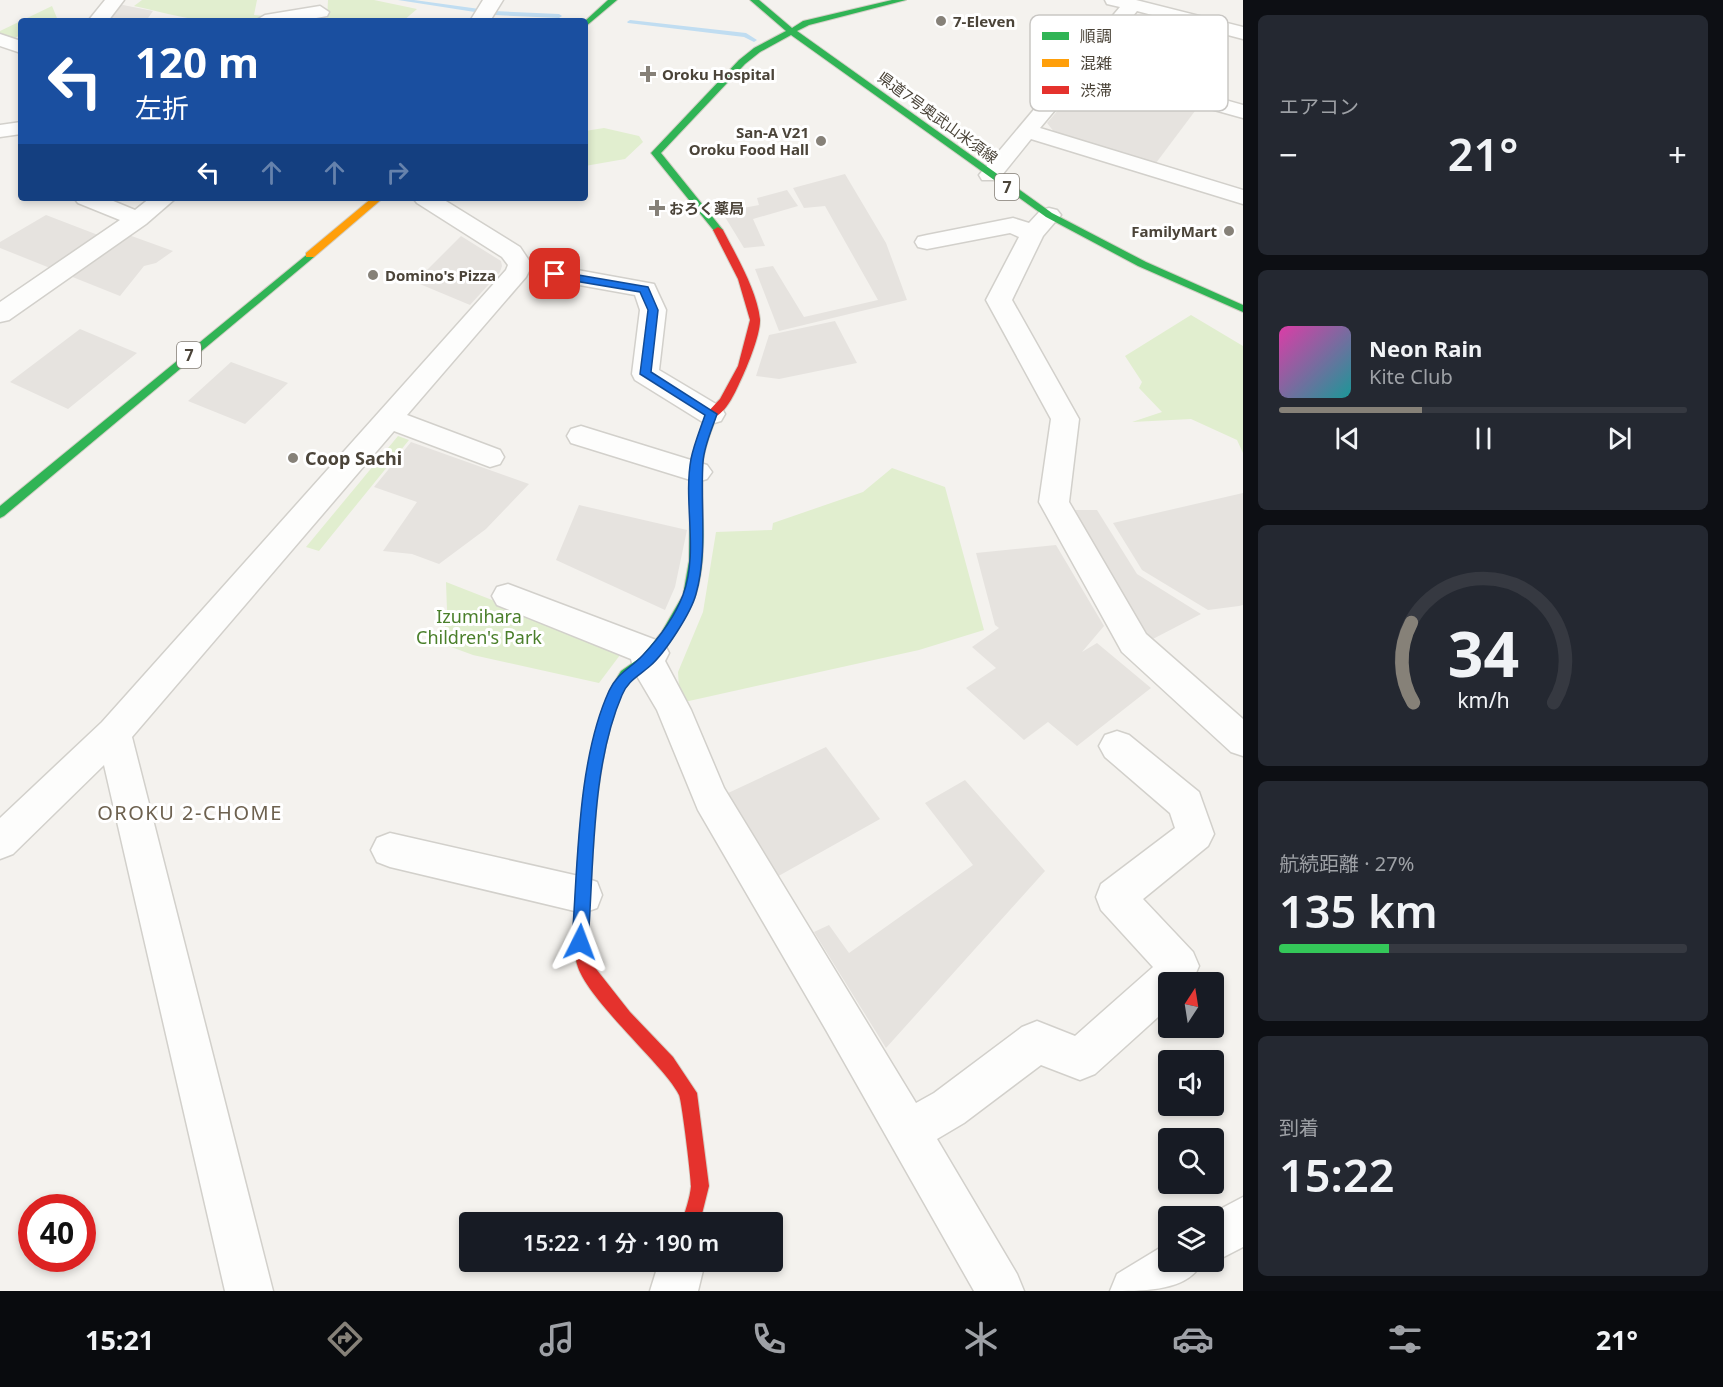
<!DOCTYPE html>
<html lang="ja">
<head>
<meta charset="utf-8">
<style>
	body { margin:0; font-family:"Noto Sans","Noto Sans JP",sans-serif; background:#242831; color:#f1f3f6; height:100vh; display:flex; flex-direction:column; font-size:22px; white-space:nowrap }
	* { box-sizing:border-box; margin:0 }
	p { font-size:20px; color:#9ea1a6 }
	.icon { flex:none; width:33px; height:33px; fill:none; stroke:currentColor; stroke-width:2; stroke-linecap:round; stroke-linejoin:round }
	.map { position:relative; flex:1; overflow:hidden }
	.details { display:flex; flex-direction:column; gap:15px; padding:15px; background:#0d0f14; width:480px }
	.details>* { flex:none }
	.guide { position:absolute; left:18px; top:18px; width:570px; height:183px; border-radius:6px; box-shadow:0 3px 9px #0003; background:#1a4fa0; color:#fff; overflow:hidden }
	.needle { width:39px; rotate:12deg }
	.buttons { position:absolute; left:1158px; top:972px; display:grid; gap:12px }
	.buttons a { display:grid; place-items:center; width:66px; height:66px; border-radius:6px; background:#171b24; box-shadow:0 3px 9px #0003; font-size:30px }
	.speed { position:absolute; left:18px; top:1194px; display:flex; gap:12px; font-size:30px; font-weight:700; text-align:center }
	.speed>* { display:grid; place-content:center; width:78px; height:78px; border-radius:50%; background:#171b24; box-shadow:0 3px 9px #0003; line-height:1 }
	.speed .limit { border:9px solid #d22; background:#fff; color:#111 }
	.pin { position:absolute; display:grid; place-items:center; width:51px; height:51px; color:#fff; margin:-26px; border-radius:12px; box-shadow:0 3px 9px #0006 }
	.me { position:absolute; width:66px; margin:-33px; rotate:3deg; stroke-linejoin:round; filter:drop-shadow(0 0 4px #0008) }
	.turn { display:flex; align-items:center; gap:21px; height:126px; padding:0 18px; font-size:27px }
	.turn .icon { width:78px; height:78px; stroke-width:2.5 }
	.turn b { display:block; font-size:42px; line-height:51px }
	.lanes { display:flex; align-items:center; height:57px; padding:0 18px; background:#0003; justify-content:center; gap:30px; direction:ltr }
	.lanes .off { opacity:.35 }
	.big { font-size:45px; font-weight:600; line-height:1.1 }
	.details .tile { flex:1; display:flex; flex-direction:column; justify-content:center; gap:9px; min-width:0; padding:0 21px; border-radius:9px; background:#242831 }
	.details .dial { align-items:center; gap:0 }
	.dial svg { height:156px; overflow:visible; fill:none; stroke:#363941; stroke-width:7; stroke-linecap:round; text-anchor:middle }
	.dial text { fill:#f1f3f6; stroke:none }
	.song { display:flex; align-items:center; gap:18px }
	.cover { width:72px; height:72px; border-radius:9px; background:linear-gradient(135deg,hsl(320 70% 55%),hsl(180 70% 35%)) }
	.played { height:6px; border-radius:3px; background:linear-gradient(90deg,#868178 35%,#363941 35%) }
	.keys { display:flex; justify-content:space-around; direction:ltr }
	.heat { display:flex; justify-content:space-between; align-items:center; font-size:33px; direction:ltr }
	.charge { height:9px; border-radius:4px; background:linear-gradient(90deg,#34c759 27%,#363941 0) }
	.trip { position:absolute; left:459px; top:1212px; width:324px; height:60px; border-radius:6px; background:#171b24; box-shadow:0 3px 9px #0003; font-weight:600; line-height:60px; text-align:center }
	.dock { display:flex; height:96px; justify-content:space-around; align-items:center; background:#090b0e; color:#9ea1a6 }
	.dock .icon { width:42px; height:42px }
	.dock .current { color:#868178 }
	.dock b { font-size:27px; color:#f1f3f6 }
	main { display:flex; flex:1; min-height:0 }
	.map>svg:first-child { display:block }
	.green { fill:#e1eecf }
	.parking { fill:#e6e3df }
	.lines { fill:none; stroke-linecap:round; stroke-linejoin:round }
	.stream { fill:#c0ddf1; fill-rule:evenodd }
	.street-casing { stroke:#d2d0cb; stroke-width:3 }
	.fast-casing { stroke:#d3cfc5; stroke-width:2 }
	.slow-casing { stroke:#d3cfc5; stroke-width:2 }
	.jam-casing { stroke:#d3cfc5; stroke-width:2 }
	.street { fill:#fdfdfc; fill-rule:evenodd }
	.fast { fill:#30b455; fill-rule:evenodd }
	.slow { fill:#ff9f0a; fill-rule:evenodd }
	.jam { fill:#e5322d; fill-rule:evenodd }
	.route { fill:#1a73e8; stroke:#114b97; stroke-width:1.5 }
	.poi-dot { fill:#868178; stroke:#fff; stroke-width:2 }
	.labels { text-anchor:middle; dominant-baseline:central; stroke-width:6; stroke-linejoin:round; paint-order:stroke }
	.far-poi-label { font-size:15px; font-weight:bold; fill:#4b4439; stroke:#fff; text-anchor:start }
	.far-street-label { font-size:15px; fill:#4b4439; stroke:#fff }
	.shield { fill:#fff; stroke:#817c74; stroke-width:1.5 }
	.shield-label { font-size:16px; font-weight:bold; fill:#4b4439 }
	.poi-label { font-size:18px; font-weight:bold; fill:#4b4439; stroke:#fff; text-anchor:start }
	.park-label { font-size:18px; fill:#4a7f2a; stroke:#fff }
	.neighbourhood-label { font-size:20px; letter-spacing:1.5px; fill:#6e6250; stroke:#fff }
	.key { fill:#fff; stroke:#c9c7c4; stroke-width:1.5 }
	.key-label { font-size:16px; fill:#4b4439 }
</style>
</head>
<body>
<main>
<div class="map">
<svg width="1243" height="1291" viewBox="0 0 1243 1291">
	<rect width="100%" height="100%" fill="#f4f2ee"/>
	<!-- green -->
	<path class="green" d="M 142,0 L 257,0 L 254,15 L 265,16 C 223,31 176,15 134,6 Z
		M 328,0 L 374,0 L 417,9 L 403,21 L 327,21 Z
		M 52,6 L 57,18 L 50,21 L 21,21 L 21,35 L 10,40 L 0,36 L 0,31 Z
		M 604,128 L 639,136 L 643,142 L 625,159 L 585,166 L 585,131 Z
		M 1191,315 L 1243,346 L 1243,453 L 1237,440 L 1191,419 L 1132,422 L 1162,412 L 1139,388 L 1142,382 L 1125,356 Z
		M 398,436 L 409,440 L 319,551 L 306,547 Z
		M 892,468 L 945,487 L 984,630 L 919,650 L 680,703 L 678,672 L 703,612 L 716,532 L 772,530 L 773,523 L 863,492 Z
		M 446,582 L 623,651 L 599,683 L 473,655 L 443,644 L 447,611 Z"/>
	<!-- parking -->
	<path class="parking" d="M 118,4 L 153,11 L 146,21 L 103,21 Z
		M 1100,78 L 1198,107 L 1156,163 L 1055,133 L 1047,123 L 1084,80 Z
		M 845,174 L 886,243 L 907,300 L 779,331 L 755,269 L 773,266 L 804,317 L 878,300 L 825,206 L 804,208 L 793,188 Z
		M 787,190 L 798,206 L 753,219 L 765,246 L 744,248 L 722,212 L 759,205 L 757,198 Z
		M 46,215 L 98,235 L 50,268 L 0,248 L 0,242 Z
		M 126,234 L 173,251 L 156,263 L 144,266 L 120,296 L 70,276 Z
		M 461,236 L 501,261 L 502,266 L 500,272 L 470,305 L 415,282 Z
		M 835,321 L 857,363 L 779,379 L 756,376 L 769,335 Z
		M 80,329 L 137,353 L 68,409 L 10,382 Z
		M 231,362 L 288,383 L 245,424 L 188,401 Z
		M 411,442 L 529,484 L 486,529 L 439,564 L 412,554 L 383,551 L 417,502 L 374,487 Z
		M 1243,493 L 1243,605 L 1239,606 L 1208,610 L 1142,570 L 1113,523 Z
		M 579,505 L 687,530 L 675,587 L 665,610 L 556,560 Z
		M 1070,510 L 1097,510 L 1137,574 L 1201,614 L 1149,641 Z
		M 1056,545 L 1104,626 L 1082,652 L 1097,643 L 1151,688 L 1077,746 L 1048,722 L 1024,740 L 966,688 L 996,668 L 972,647 L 999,628 L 995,625 L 976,553 Z
		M 826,747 L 880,819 L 775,878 L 726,794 Z
		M 965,780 L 1045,871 L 886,1048 L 814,932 L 829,925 L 849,953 L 973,865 L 925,803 Z"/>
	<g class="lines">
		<!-- stream -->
		<path class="stream" d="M 398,0 L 414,0 L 494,11 L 559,14 L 562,16 L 559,18 L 494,15 Z
			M 630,20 L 746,33 L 757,40 L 754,42 L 744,37 L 628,23 L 627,22 Z"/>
		<defs>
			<path id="street" d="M 105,0 L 124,0 L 108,21 L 88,21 Z
				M 483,0 L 503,0 L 490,21 L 470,21 Z
				M 1105,0 L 1136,0 L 1243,27 L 1243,39 L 1137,11 L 1094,63 L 1243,105 L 1243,118 L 1085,74 L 1040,128 L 1243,190 L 1243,204 L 1031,139 L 998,180 L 982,180 L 979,175 L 1120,7 L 1107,4 Z
				M 320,6 L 329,12 L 327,16 L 300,21 L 255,21 L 265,15 Z
				M 0,34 L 21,41 L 21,53 L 0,46 Z
				M 21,122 L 21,134 L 0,137 L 0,125 Z
				M 74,198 L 106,198 L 135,210 L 150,198 L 176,198 L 146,224 L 9,320 L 0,322 L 0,302 L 120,220 L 78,203 Z
				M 413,198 L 441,198 L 520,247 L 532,265 L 526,277 L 407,415 L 500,450 L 504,457 L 500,464 L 490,467 L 394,431 L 132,737 L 273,1291 L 225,1291 L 104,765 L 13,854 L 0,859 L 0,818 L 102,722 L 506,270 L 508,265 L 502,257 L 417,203 Z
				M 1049,208 L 1057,210 L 1061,215 L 1043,236 L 1012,300 L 1079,419 L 1069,502 L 1146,634 L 1243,719 L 1243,756 L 1231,752 L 1122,652 L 1039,502 L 1051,419 L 986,300 L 1019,237 L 1010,233 L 927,249 L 918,247 L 915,242 L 918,237 L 927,235 L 1013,218 L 1029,223 L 1041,210 Z
				M 555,266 L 654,284 L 666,310 L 659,370 L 721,407 L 725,414 L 721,421 L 711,424 L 701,421 L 635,380 L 632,374 L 640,310 L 635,295 L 546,279 L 543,274 L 546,269 Z
				M 581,426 L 707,465 L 712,472 L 707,479 L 697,482 L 571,443 L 567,436 L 571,429 Z
				M 508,584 L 664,643 L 669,653 L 665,661 L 691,710 L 724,788 L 916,1103 L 934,1093 L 1022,1027 L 1037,1021 L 1075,1036 L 1153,967 L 1101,910 L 1096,897 L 1101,884 L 1175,828 L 1170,813 L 1105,757 L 1099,746 L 1105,735 L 1117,731 L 1129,735 L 1199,792 L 1214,834 L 1208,846 L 1143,899 L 1193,952 L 1199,966 L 1192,982 L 1168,982 L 1168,1008 L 1095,1074 L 1080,1080 L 1041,1065 L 964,1123 L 937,1139 L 1017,1274 L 1024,1291 L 974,1291 L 826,1030 L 698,810 L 657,710 L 634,671 L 631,659 L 497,605 L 492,596 L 497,587 Z
				M 390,833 L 583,877 L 597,882 L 602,895 L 597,908 L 583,913 L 390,867 L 377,862 L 371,850 L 377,838 Z
				M 1243,1197 L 1243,1247 L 1214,1262 L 1213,1262 L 1214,1216 L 1207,1216 Z
				M 1168,1243 L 1168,1262 L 1202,1262 C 1189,1291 1145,1291 1110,1291 L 1117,1274 Z
				M 659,1262 L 705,1262 L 698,1291 L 650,1291 Z"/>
			<path id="fast" d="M 608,0 L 617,0 L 585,27 L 585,21 Z
				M 750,0 L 759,0 L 792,28 L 803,21 L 892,0 L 906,0 L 809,25 L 797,31 L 1052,213 L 1146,262 L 1243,305 L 1243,312 L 1138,266 L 1046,217 L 791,35 L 760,52 L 745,64 L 661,153 L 723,230 L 715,232 L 651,153 L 739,60 L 754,48 L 786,31 Z
				M 310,252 L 314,253 L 314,257 L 4,516 L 0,518 L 0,506 Z
				M 711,411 L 717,415 C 712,430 704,447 703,463 C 700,506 709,553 696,594 C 689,615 667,647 652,663 C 641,675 628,679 621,695 C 592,767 593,865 588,942 L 591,958 L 589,964 L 583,966 L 577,964 L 572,942 L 584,793 L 594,740 L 610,689 L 621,671 L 641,657 L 661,633 L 683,595 L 689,561 L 691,460 L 705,415 Z"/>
			<path id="slow" d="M 372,198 L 383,198 L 314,257 L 306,257 L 306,253 Z"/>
			<path id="jam" d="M 718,227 L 723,230 C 736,255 757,291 760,319 C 761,334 746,370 739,384 C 733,397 725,414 711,419 L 705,415 L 720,399 L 738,366 L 750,320 L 738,279 L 713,230 Z
				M 583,950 L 589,952 L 593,965 L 630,1012 L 673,1057 L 697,1093 L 709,1186 L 700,1222 L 682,1222 C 685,1211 690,1198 691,1186 C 691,1177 682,1102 679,1095 C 664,1063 565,982 577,952 Z"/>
		</defs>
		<!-- street casing -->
		<use href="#street" class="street-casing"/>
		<!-- fast casing -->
		<use href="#fast" class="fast-casing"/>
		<!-- slow casing -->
		<use href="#slow" class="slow-casing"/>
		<!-- jam casing -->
		<use href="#jam" class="jam-casing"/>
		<!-- street -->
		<use href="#street" class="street"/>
		<!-- fast -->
		<use href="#fast" class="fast"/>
		<!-- slow -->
		<use href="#slow" class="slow"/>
		<!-- jam -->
		<use href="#jam" class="jam"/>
	</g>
	<!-- route -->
	<path class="route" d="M 555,271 L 648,287 L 658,310 L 651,372 L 717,414 C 712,429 704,446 703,462 C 700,505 708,551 696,594 C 691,613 665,653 650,666 C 639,676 628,680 622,695 C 591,767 594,864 588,942 L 586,947 L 580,950 L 574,947 L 572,942 C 578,865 577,761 609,691 C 618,672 630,669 643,655 C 658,639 675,616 683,595 C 699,552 683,503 691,459 C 694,444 700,430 705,415 L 640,374 L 648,310 L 640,292 L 551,277 L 550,274 Z"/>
	<!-- markers -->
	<g class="poi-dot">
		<circle cx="941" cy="21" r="6"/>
		<path d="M645 65h6v6h6v6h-6v6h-6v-6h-6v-6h6z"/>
		<circle cx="821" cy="141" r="6"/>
		<path d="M654 199h6v6h6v6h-6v6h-6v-6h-6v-6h6z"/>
		<circle cx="1229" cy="231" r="6"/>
		<circle cx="373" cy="275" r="6"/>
		<circle cx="293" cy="458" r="6"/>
	</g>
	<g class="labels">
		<!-- far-poi labels -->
		<g class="far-poi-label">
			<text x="953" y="21">7-Eleven</text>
			<text x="662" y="74">Oroku Hospital</text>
			<text x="809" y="132" text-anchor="end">San-A V21<tspan x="809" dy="17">Oroku Food Hall</tspan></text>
			<text x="669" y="208">おろく薬局</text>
			<text x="1217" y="231" text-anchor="end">FamilyMart</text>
			<text x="385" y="275">Domino's Pizza</text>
		</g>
		<!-- far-street labels -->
		<g class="far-street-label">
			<text transform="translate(938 117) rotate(36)">県道7号奥武山米須線</text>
		</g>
		<!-- shield labels -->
		<g class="shield">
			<rect x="995" y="174" width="24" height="26" rx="4.5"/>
			<rect x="177" y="342" width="24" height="26" rx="4.5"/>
		</g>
		<g class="shield-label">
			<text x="1007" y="187">7</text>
			<text x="189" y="355">7</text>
		</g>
		<!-- poi labels -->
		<g class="poi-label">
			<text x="305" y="458">Coop Sachi</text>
		</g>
		<!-- park labels -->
		<g class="park-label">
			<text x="479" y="616">Izumihara<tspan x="479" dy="21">Children's Park</tspan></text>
		</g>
		<!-- neighbourhood labels -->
		<g class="neighbourhood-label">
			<text x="190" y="812">OROKU 2-CHOME</text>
		</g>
	</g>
	<!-- legend -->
	<rect x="1030" y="15" width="198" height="96" rx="9" class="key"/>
	<rect x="1042" y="32" width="27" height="8" fill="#30b455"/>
	<rect x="1042" y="59" width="27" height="8" fill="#ff9f0a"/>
	<rect x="1042" y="86" width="27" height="8" fill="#e5322d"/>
	<g class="key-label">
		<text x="1080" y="42">順調</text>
		<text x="1080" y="69">混雑</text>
		<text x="1080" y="96">渋滞</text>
	</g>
</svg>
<div class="buttons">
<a><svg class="needle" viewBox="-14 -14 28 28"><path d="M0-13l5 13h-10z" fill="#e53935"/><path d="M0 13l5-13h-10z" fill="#9ea1a6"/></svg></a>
<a><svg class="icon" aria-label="sound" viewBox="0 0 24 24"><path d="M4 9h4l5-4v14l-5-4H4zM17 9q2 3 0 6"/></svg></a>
<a><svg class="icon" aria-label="search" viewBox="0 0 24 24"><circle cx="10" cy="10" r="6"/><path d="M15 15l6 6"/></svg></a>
<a><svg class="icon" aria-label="layers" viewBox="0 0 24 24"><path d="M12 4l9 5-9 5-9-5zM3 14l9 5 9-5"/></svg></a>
</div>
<div class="speed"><div class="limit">40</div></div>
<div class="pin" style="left:555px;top:274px;background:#d93025"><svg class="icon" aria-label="arrive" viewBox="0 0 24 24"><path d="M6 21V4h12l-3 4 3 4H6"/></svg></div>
<svg class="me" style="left:580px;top:942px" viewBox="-20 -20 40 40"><path d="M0-17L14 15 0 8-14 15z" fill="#1a73e8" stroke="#fff" stroke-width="4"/></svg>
<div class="trip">15:22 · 1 分 · 190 m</div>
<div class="guide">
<div class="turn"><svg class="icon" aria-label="left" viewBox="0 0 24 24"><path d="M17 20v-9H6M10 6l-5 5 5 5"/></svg><div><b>120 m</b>左折</div></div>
<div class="lanes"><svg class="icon" aria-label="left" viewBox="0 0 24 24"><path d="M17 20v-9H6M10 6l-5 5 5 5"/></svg><svg class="icon off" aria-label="ahead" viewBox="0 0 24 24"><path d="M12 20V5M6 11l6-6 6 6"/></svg><svg class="icon off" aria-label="ahead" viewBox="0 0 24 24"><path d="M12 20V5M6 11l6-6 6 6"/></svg><svg class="icon off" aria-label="right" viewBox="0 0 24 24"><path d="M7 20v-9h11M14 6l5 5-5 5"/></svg></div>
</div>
</div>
<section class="details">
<div class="tile"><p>エアコン</p>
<div class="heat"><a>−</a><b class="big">21°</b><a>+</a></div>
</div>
<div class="tile">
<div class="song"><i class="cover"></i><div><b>Neon Rain</b><p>Kite Club</p></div></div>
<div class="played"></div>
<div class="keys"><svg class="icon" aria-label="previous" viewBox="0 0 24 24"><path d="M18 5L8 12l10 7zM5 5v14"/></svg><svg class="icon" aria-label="pause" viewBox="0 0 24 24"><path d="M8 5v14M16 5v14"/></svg><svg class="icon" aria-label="next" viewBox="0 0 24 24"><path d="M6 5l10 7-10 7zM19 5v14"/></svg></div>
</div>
<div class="tile dial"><svg viewBox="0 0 100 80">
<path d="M14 69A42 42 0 1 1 86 69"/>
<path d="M14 69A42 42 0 0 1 13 28" stroke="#868178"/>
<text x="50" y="56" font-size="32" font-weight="700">34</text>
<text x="50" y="72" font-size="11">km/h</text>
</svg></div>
<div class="tile"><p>航続距離 · 27%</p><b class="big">135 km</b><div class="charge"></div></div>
<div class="tile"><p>到着</p><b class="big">15:22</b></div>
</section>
</main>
<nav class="dock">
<b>15:21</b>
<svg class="icon current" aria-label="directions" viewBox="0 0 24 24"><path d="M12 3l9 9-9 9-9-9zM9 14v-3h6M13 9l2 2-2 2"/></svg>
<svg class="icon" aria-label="music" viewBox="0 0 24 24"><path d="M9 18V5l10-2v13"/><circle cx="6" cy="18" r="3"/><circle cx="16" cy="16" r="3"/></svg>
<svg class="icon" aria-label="phone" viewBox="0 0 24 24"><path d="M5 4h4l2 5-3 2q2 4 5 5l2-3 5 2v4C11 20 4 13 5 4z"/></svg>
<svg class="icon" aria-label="climate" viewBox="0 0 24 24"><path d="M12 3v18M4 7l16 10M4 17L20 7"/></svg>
<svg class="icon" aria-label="car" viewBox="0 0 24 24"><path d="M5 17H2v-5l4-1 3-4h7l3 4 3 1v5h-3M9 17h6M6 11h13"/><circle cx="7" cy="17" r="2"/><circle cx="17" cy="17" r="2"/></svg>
<svg class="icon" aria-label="filters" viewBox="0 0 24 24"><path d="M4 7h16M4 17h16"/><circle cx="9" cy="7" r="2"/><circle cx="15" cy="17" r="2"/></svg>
<b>21°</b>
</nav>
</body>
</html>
